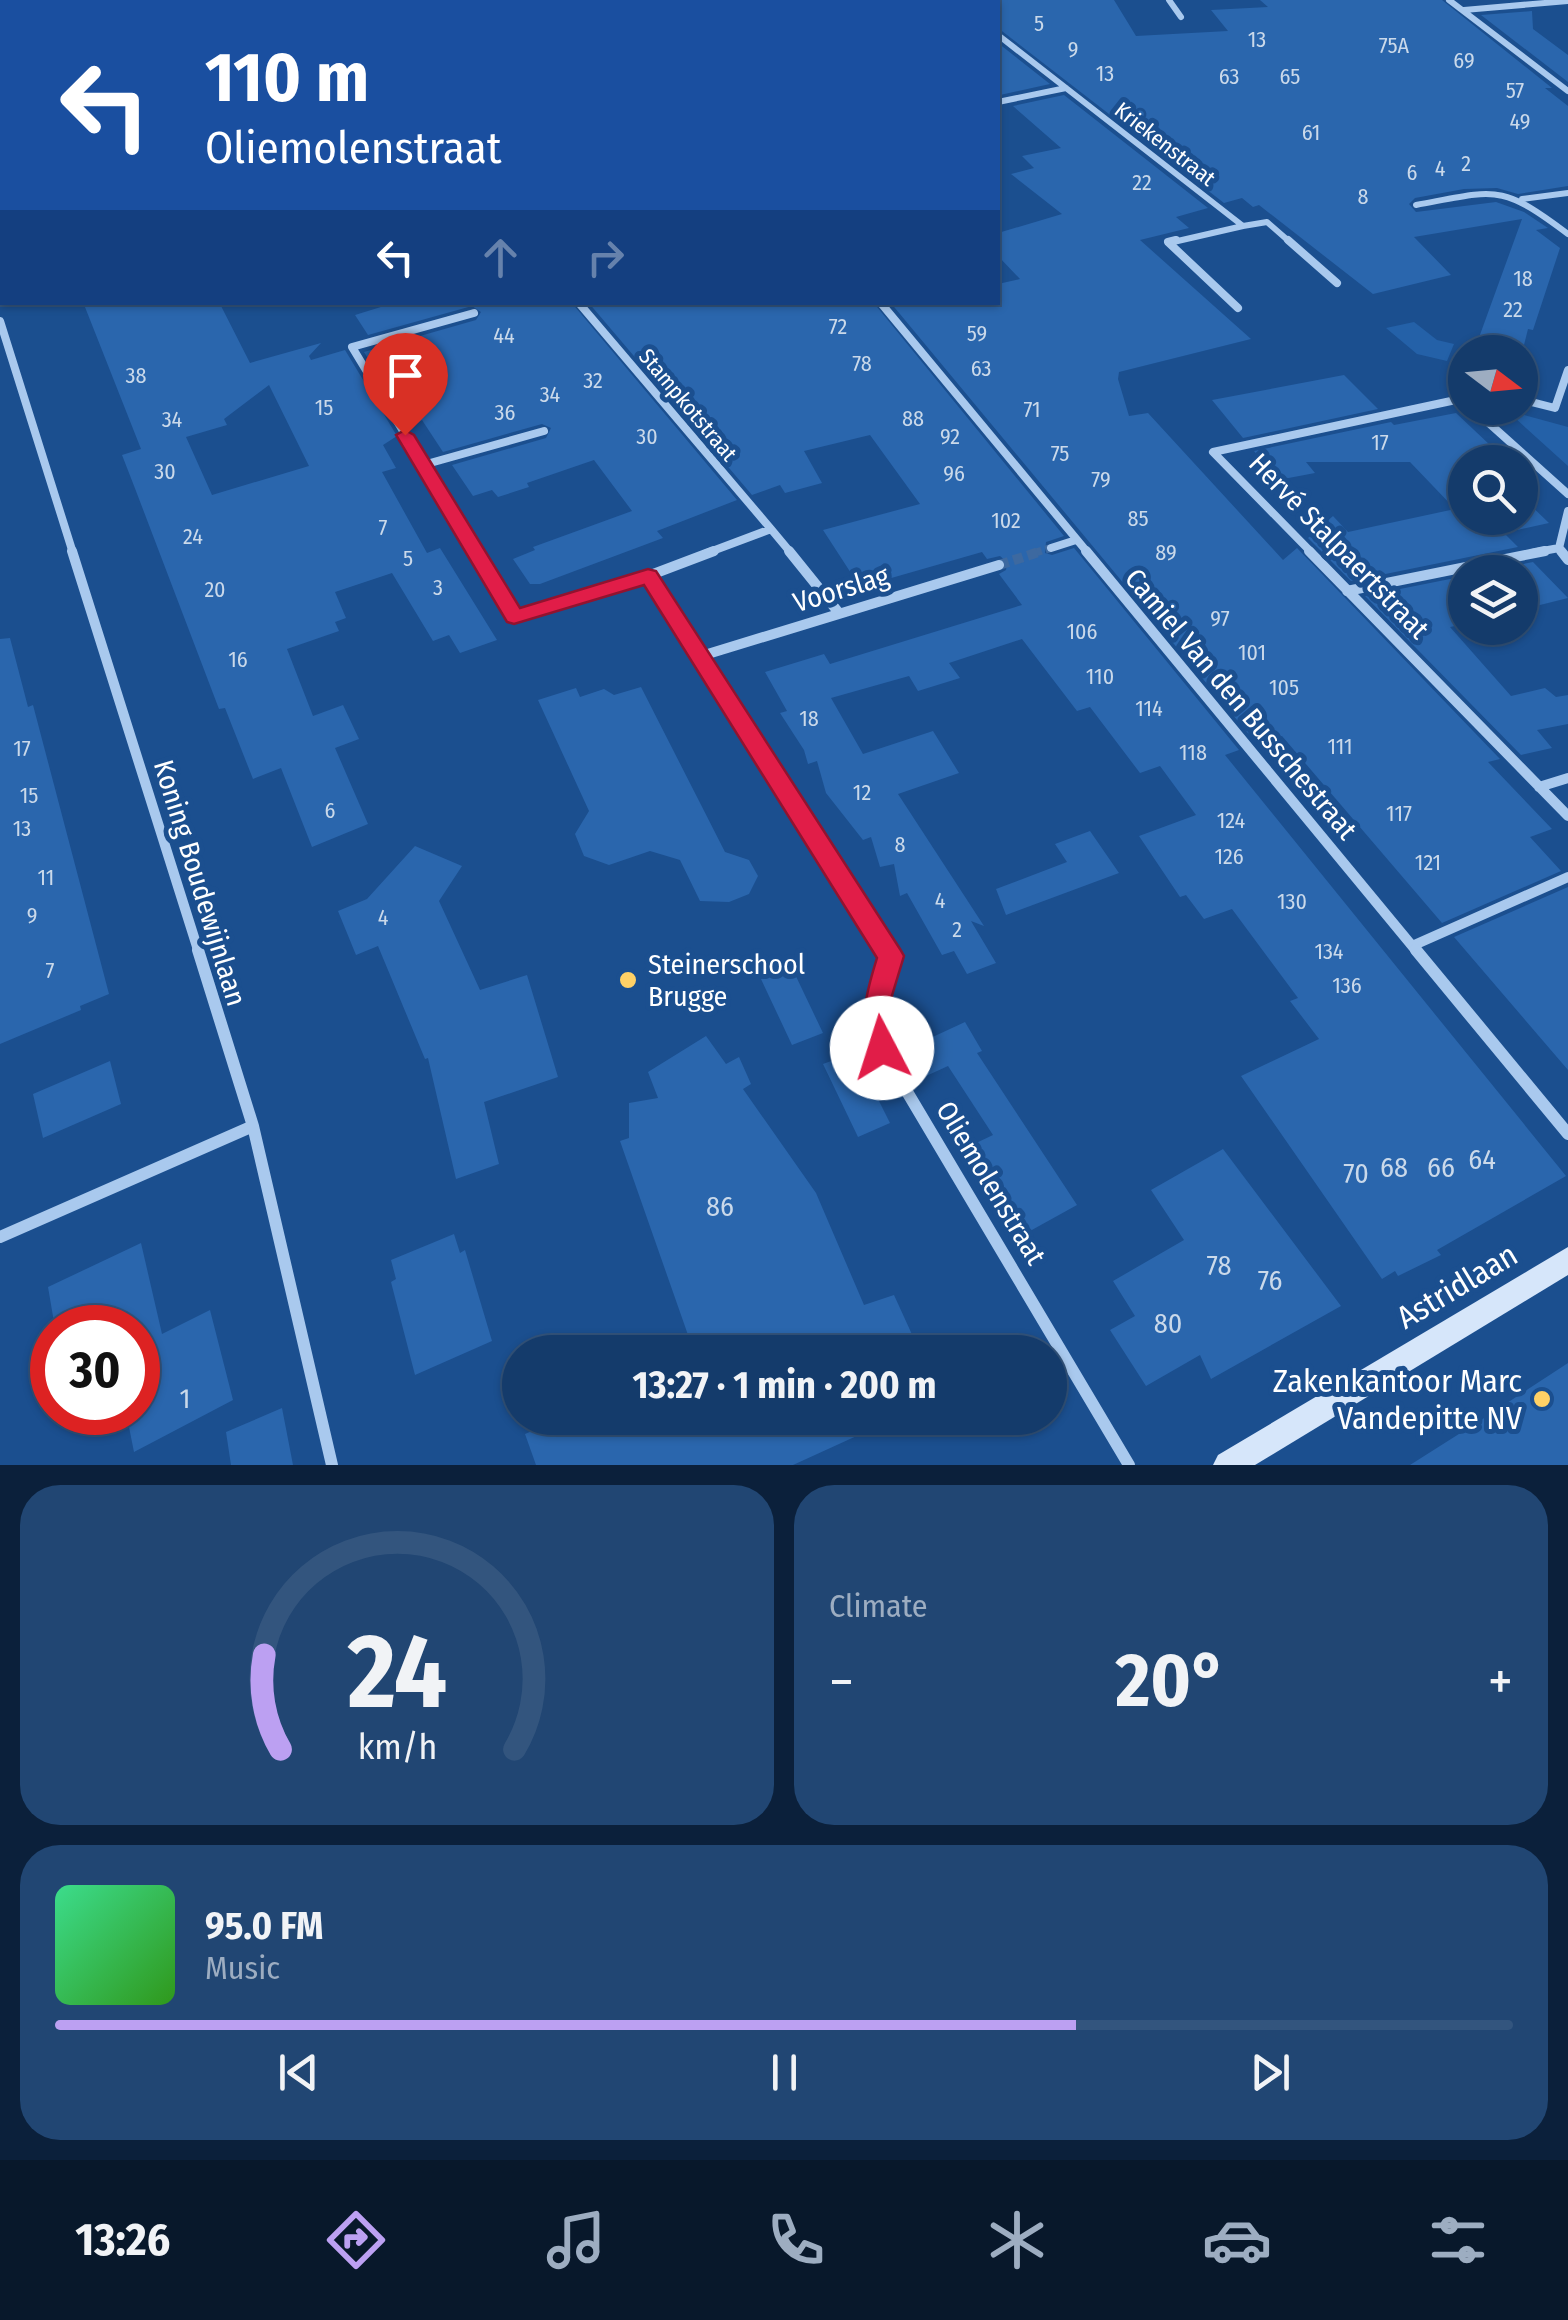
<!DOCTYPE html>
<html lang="en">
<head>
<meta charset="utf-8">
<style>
	body { margin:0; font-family:"Fira Sans Condensed",sans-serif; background:#214673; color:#f1f3f6; height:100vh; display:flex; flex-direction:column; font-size:38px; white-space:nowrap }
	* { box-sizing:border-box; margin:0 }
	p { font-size:32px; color:#9dadc1 }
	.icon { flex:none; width:55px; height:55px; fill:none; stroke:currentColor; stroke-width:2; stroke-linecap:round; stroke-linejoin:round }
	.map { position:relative; height:1465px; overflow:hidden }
	.panel { display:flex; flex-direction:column; gap:20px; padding:20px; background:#0b203b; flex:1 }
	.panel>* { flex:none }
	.top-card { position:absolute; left:0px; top:0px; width:1000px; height:305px; box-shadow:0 2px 8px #0004,0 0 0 2px #33557e; background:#1a4fa0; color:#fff; overflow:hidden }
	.needle { width:65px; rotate:106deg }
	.tools { position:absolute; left:1448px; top:335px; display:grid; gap:20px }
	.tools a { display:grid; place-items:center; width:90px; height:90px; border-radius:50%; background:#143b6b; box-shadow:0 2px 8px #0004,0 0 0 2px #33557e; font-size:50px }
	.speed { position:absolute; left:30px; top:1305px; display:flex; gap:20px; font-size:50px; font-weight:700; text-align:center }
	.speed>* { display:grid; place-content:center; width:130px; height:130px; border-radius:50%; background:#143b6b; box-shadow:0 2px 8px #0004,0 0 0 2px #33557e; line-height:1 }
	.speed .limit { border:15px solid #d22; background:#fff; color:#111 }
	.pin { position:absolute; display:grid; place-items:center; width:85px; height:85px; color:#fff; margin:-102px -42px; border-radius:50% 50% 50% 0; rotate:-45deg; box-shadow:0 0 10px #0007 }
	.pin .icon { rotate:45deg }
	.me { position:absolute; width:110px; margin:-55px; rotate:355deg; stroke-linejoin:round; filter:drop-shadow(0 0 8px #0008) }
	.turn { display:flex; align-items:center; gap:35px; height:210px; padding:0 40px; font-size:45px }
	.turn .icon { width:130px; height:130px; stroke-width:2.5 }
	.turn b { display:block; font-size:70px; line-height:85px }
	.lanes { display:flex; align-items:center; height:95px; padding:0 40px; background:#0003; justify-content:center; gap:50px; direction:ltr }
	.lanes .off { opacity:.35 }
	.big { font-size:75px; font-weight:700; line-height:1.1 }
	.panel .widget { flex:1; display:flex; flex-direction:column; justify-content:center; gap:15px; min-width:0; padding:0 35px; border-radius:40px; background:#214673 }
	.panel .dial { align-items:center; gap:0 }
	.dial svg { height:260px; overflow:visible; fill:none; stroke:#33557e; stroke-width:7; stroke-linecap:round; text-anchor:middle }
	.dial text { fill:#f1f3f6; stroke:none }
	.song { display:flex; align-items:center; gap:30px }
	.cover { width:120px; height:120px; border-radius:15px; background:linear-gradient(135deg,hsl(150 70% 55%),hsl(110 70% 35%)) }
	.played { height:10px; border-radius:5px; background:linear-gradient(90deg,#bca0f2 70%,#33557e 70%) }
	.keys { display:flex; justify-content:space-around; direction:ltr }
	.heat { display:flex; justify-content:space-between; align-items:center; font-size:55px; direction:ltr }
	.panel .tiles { flex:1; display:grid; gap:20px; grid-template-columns:1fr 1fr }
	.widget:last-child { grid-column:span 2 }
	.trip { position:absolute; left:502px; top:1335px; width:565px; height:100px; border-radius:50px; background:#143b6b; box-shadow:0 2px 8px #0004,0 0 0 2px #33557e; font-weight:700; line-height:100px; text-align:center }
	.tabs { display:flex; height:160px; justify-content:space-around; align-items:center; background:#08182b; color:#9dadc1 }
	.tabs .icon { width:70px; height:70px }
	.tabs .active { color:#bca0f2 }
	.tabs b { font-size:45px; color:#f1f3f6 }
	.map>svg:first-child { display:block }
	.green { fill:#2461a8 }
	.building { fill:#2a66ad; fill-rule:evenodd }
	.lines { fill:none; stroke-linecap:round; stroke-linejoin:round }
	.minor-tunnel-far1 { stroke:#3d69a0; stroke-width:8; stroke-dasharray:8 4; stroke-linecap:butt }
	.minor-tunnel { stroke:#3d69a0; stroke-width:10; stroke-dasharray:10 5; stroke-linecap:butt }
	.minor-far3 { stroke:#a9c9ee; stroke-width:6 }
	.minor-far2 { stroke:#a9c9ee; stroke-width:8 }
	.minor-far1 { stroke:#a9c9ee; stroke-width:10 }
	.minor { stroke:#a9c9ee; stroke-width:12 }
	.secondary { fill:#d6e6fa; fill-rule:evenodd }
	.route { fill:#e11d48; stroke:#92132f; stroke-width:2.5 }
	.poi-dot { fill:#ffd166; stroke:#1b4f8f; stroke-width:4 }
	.labels { text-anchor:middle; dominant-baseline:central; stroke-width:10; stroke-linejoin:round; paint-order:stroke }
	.number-label { font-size:22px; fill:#cad9ea }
	.far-street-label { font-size:22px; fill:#fff; stroke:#1b4f8f }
	.street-label { font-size:28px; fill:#fff; stroke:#1b4f8f }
	.poi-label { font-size:28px; fill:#fff; stroke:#1b4f8f; text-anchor:start }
	.near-number-label { font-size:28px; fill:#cad9ea }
	.near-street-label { font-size:32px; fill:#fff; stroke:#1b4f8f }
	.near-poi-label { font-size:32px; fill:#fff; stroke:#1b4f8f; text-anchor:end }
</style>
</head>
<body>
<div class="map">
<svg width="1568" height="1465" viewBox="0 0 1568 1465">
	<rect width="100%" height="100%" fill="#1b4f8f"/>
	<!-- green -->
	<path class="green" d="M 1414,322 L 1437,340 L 1454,344 L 1447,361 L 1417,354 L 1386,328 Z
		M 1517,413 L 1568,427 L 1568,466 L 1515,418 L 1513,415 Z"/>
	<!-- building -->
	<path class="building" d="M 998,0 L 1114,0 L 1136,36 L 1228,31 L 1211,10 L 1268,7 L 1260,0 L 1442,0 L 1552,88 L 1545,88 L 1568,106 L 1568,186 L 1518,194 L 1497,188 L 1464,189 L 1415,198 L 1409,204 L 1416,212 L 1496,202 L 1524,212 L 1548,228 L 1536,230 L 1560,248 L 1533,330 L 1528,329 L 1524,345 L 1518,344 L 1514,352 L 1477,343 L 1522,219 L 1414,237 L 1451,275 L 1373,294 L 1259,205 L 1253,207 L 1242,198 L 1224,203 L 998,28 Z
		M 1532,11 L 1533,29 L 1568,55 L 1568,82 L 1481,15 Z
		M 998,43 L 1050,84 L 1000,95 Z
		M 1064,95 L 1208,208 L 1176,217 L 1189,228 L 1140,240 L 1251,339 L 1119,372 L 1118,379 L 1129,416 L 1148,413 L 1283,560 L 1297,548 L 1500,759 L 1488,762 L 1552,829 L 1530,837 L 1561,871 L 1442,923 L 1282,736 L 1257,744 L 890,302 L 998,302 L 998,284 L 1020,279 L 998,256 L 998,233 L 1062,214 L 1011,174 L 1034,168 L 1022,156 L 1061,148 L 1013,106 Z
		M 83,302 L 219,302 L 250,363 L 321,343 L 309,356 L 311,360 L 345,350 L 397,436 L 383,445 L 396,468 L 382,472 L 427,553 L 440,548 L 497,640 L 460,653 L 449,635 L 433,641 L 392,573 L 335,592 L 346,618 L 335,622 L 339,631 L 287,649 L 313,716 L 343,705 L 359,739 L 335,748 L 368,824 L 312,847 L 281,768 L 253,779 L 225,708 L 219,709 L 136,491 L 122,455 L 141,449 ZM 269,385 L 309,466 L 212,495 L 186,437 L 227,425 L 224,419 Z
		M 397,302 L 571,302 L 737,500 L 657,531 L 663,538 L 540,584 L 530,584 L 513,559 L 535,550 L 533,547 L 632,511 L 594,460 L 527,483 L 529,487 L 498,497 L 492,490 L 473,496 L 452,465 L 546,438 L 551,428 L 542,424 L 443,452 L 422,420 L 410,428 L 364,352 L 476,320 L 481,312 L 472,306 L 368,335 L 355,315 Z
		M 588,302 L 873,302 L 1064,536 L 1046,542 L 1045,553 L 1052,555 L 1074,548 L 1239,750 L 1225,755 L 1566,1176 L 1437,1250 L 1441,1255 L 1398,1276 L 1395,1271 L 1382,1279 L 1241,1076 L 1319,1039 L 1290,1001 L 1298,998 L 1232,909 L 1204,919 L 1186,895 L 1180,897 L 1139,836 L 1196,815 L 1160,766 L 1140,773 L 1090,707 L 1077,711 L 1022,639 L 949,663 L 960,678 L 918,691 L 909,676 L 831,698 L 863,754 L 933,731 L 959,773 L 898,794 L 984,926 L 971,921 L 996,963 L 967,974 L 954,951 L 942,955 L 907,893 L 900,896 L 894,864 L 880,867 L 871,837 L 863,840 L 826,793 L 817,761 L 808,764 L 804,750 L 780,713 L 787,711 L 765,672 L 824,654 L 830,664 L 1022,605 L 999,574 L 1006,570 L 1007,562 L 1000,556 L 987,559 L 982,552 L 860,587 L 823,530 L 920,504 L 870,435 L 804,451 L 822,483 L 785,493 L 780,485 L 752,495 Z
		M 1344,375 L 1378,409 L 1243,438 L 1212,400 Z
		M 1456,413 L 1508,462 L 1465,462 L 1465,518 L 1520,518 L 1520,486 L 1530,495 L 1522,497 L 1549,523 L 1504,533 L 1518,547 L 1351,581 L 1308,538 L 1333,516 L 1348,532 L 1455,509 L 1410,462 L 1306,462 L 1315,473 L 1278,480 L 1254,451 L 1391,422 L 1394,425 Z
		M 1533,562 L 1568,598 L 1520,610 L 1520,572 L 1483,572 Z
		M 1465,576 L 1465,624 L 1450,627 L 1511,696 L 1545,688 L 1556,697 L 1568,695 L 1568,724 L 1537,730 L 1552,748 L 1521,755 L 1365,596 Z
		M 10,638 L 28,707 L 33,705 L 109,994 L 80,1006 L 81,1010 L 0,1044 L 0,639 Z
		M 641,687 L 725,852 L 749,860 L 758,876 L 749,894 L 729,902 L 700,901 L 680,860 L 650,851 L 609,865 L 584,856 L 575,834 L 589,811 L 538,700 L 576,688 L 580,697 L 604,689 L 614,695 Z
		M 1090,831 L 1119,873 L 1006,915 L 996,889 L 1067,862 L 1055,844 Z
		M 415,846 L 462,866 L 439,901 L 480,990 L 527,975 L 558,1077 L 484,1102 L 499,1164 L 456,1179 L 428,1058 L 425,1059 L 378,946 L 356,955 L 338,911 L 367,899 Z
		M 1568,887 L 1568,1070 L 1454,937 Z
		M 792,968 L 823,1033 L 792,1045 L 761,979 Z
		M 965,1022 L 982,1051 L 977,1053 L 1077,1205 L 1030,1231 L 974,1144 L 993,1135 L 948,1066 L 913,1082 L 896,1054 Z
		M 706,1036 L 726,1064 L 739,1057 L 751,1084 L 743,1089 L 816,1193 L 864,1305 L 894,1295 L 920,1352 L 694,1352 L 620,1141 L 629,1138 L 629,1103 L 658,1098 L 648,1072 Z
		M 855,1052 L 863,1069 L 878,1062 L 895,1091 L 878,1099 L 890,1123 L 858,1137 L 823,1064 Z
		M 110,1061 L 121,1104 L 43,1138 L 33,1094 Z
		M 1223,1149 L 1341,1306 L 1211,1379 L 1200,1355 L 1146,1386 L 1110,1330 L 1135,1316 L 1113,1281 L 1184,1240 L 1151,1190 Z
		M 454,1234 L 460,1253 L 465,1250 L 492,1341 L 415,1375 L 391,1282 L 396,1279 L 391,1260 Z
		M 141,1243 L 162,1334 L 210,1310 L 233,1400 L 134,1452 L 126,1412 L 138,1412 L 138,1328 L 55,1328 L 48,1287 Z
		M 1568,1363 L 1568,1465 L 1410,1465 L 1481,1420 Z
		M 282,1408 L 293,1465 L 231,1465 L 226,1432 Z
		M 562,1418 L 896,1418 L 793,1465 L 536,1465 L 525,1434 Z"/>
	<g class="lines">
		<!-- minor-tunnel-far1 -->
		<path class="minor-tunnel-far1" d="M 1034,553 L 1051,548"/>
		<!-- minor-tunnel -->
		<path class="minor-tunnel" d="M 999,565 L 1042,551"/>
		<!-- minor-far3 -->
		<path class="minor-far3" d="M 1169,0 L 1181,17
			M 1449,0 L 1568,91
			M 331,2 L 345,0
			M 1464,10 L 1568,1
			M 998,35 L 1243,226 L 1267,222 L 1291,243
			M 998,102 L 1066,88
			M 1522,199 L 1568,193
			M 1416,205 C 1497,190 1500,183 1568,234
			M 1169,243 L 1243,226"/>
		<!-- minor-far2 -->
		<path class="minor-far2" d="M 1176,240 L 1168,242 L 1238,308
			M 1288,240 L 1337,283
			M 578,302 L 771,529
			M 880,302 L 1088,553
			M 474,313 L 352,347 L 477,553
			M 0,321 L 73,553
			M 1520,399 L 1555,408 L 1568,370
			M 1472,408 L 1568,494
			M 423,465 L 544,431
			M 1051,548 L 1076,540
			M 707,553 L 771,529 L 791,553
			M 1312,553 L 1213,452 L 1465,398
			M 1532,553 L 1559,548
			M 1563,553 L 1559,548 L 1568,511"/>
		<!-- minor-far1 -->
		<path class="minor-far1" d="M 72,551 L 199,953
			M 476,551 L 515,616 L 648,576 L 888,953
			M 789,551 L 839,613
			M 1086,551 L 1418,953
			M 1309,551 L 1568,816
			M 1561,551 L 1568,560
			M 648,576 L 714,551
			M 1347,591 L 1545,551
			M 698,657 L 999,565
			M 1539,787 L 1568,778
			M 1412,946 L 1568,877"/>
		<!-- minor -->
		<path class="minor" d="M 198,950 L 253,1126 L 332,1465
			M 887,950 L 891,957 L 876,1002 L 881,1048 L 1129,1465
			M 1416,950 L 1568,1134
			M 0,1237 L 253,1126"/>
		<!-- secondary -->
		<path class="secondary" d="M 1568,1247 L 1568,1275 L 1255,1465 L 1213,1465 L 1218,1455 Z"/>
	</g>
	<!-- route -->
	<path class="route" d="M 405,430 L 414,435 L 520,608 L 648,569 L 656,571 L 900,949 L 904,956 L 890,1002 L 895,1048 L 891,1057 L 882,1060 L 872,1057 C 857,1023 867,990 877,958 L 644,585 L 514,624 L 507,622 L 396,435 Z"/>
	<!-- markers -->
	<g class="poi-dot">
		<circle cx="628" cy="980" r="10"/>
		<circle cx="1542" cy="1399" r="10"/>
	</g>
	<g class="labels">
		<!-- number labels -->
		<g class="number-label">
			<text x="1039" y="23">5</text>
			<text x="1257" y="39">13</text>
			<text x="1394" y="45">75A</text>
			<text x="1073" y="49">9</text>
			<text x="1464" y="60">69</text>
			<text x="1105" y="73">13</text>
			<text x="1229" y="76">63</text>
			<text x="1290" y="76">65</text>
			<text x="1515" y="90">57</text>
			<text x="1520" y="121">49</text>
			<text x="1311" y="132">61</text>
			<text x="1466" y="163">2</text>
			<text x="1440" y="168">4</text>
			<text x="1412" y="172">6</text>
			<text x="1142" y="182">22</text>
			<text x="1363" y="196">8</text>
			<text x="1523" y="278">18</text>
			<text x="1513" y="309">22</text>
			<text x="838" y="326">72</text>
			<text x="977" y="333">59</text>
			<text x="504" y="335">44</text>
			<text x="862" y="363">78</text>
			<text x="981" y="368">63</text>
			<text x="136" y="375">38</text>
			<text x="593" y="380">32</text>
			<text x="550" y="394">34</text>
			<text x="324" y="407">15</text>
			<text x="1032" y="409">71</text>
			<text x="505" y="412">36</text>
			<text x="913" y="418">88</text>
			<text x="172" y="419">34</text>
			<text x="647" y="436">30</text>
			<text x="950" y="436">92</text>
			<text x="1380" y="442">17</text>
			<text x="1060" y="453">75</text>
			<text x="165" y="471">30</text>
			<text x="954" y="473">96</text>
			<text x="1101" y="479">79</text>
			<text x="1138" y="518">85</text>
			<text x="1006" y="520">102</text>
			<text x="383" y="527">7</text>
			<text x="193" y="536">24</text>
			<text x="1166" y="552">89</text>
			<text x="408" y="558">5</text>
			<text x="438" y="587">3</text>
			<text x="215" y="589">20</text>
			<text x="1220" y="618">97</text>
			<text x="1082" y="631">106</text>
			<text x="1252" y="652">101</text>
			<text x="238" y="659">16</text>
			<text x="1100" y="676">110</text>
			<text x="1284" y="687">105</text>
			<text x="1149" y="708">114</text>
			<text x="809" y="718">18</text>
			<text x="1340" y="746">111</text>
			<text x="22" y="748">17</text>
			<text x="1193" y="752">118</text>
			<text x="862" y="792">12</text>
			<text x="29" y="795">15</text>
			<text x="330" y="810">6</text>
			<text x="1399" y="813">117</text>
			<text x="1231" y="820">124</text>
			<text x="22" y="828">13</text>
			<text x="900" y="844">8</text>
			<text x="1229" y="856">126</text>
			<text x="1428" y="862">121</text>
			<text x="46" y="877">11</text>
			<text x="940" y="900">4</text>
			<text x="1292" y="901">130</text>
			<text x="32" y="915">9</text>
			<text x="383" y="917">4</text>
			<text x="957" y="929">2</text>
			<text x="1329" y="951">134</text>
			<text x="50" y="970">7</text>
			<text x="1347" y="985">136</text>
		</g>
		<!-- far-street labels -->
		<g class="far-street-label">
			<text transform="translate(1165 144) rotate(38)">Kriekenstraat</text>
			<text transform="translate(688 405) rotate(50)">Stampkotstraat</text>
		</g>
		<!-- street labels -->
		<g class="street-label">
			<text transform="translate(1339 546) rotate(46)">Hervé Stalpaertstraat</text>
			<text transform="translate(841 589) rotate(-17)">Voorslag</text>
			<text transform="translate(1241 704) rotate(50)">Camiel Van den Busschestraat</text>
			<text transform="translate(200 883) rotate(73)">Koning Boudewijnlaan</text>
			<text transform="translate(991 1183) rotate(59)">Oliemolenstraat</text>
		</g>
		<!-- poi labels -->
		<g class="poi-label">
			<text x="648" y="964">Steinerschool<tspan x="648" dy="32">Brugge</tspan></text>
		</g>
		<!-- near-number labels -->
		<g class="near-number-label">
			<text x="1482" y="1159">64</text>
			<text x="1394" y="1167">68</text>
			<text x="1441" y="1167">66</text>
			<text x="1356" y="1173">70</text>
			<text x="720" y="1206">86</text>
			<text x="1219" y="1265">78</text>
			<text x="1270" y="1280">76</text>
			<text x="1168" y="1323">80</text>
			<text x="185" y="1398">1</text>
		</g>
		<!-- near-street labels -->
		<g class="near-street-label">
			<text transform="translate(1457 1286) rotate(-31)">Astridlaan</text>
		</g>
		<!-- near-poi labels -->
		<g class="near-poi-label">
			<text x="1522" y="1381">Zakenkantoor Marc<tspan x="1522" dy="37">Vandepitte NV</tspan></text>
		</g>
	</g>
</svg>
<div class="tools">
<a><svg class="needle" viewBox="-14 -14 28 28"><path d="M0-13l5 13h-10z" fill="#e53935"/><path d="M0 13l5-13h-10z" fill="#9dadc1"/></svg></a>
<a><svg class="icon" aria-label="search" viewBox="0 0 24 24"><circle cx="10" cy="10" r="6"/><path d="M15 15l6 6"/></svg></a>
<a><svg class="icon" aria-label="layers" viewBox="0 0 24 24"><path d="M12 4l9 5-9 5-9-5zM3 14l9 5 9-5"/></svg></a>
</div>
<div class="speed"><div class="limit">30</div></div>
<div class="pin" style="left:405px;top:435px;background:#d93025"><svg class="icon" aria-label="arrive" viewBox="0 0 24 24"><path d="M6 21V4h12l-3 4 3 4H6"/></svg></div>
<svg class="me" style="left:882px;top:1048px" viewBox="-20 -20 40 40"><circle r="19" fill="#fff"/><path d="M0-13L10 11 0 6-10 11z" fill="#e11d48"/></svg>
<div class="trip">13:27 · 1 min · 200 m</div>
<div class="top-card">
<div class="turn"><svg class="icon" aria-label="left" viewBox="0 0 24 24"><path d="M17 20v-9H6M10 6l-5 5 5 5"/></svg><div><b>110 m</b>Oliemolenstraat</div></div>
<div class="lanes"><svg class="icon" aria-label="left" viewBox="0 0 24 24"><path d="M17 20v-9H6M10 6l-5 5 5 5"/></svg><svg class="icon off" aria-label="ahead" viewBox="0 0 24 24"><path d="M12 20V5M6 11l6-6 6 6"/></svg><svg class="icon off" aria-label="right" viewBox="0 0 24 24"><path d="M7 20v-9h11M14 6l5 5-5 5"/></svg></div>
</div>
</div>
<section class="panel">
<div class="tiles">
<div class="widget dial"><svg viewBox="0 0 100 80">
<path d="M14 69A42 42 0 1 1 86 69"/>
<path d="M14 69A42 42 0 0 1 9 40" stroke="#bca0f2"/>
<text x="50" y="56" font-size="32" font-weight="700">24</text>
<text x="50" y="72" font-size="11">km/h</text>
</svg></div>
<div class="widget"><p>Climate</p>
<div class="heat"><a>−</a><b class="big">20°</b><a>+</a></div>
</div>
<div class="widget">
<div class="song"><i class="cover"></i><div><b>95.0 FM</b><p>Music</p></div></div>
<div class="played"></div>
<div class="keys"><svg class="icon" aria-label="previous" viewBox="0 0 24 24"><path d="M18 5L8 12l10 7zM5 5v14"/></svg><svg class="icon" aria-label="pause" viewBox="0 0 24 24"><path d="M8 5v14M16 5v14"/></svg><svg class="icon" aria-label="next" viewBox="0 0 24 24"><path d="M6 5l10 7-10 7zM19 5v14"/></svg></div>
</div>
</div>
</section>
<nav class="tabs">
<b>13:26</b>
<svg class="icon active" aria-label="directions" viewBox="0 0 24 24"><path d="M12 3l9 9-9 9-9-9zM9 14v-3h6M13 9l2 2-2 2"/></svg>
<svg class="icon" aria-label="music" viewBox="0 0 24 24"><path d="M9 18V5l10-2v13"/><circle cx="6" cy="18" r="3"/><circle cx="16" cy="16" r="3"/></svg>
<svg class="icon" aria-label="phone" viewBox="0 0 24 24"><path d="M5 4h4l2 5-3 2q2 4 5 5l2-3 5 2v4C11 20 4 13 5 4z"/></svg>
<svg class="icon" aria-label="climate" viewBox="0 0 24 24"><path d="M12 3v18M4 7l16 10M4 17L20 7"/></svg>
<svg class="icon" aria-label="car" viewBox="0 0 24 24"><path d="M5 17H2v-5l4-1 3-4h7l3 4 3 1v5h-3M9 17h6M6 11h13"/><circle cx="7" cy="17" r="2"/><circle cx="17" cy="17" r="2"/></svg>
<svg class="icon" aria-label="filters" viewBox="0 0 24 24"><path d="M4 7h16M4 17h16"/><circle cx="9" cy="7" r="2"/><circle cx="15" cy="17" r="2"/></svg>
</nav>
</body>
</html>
